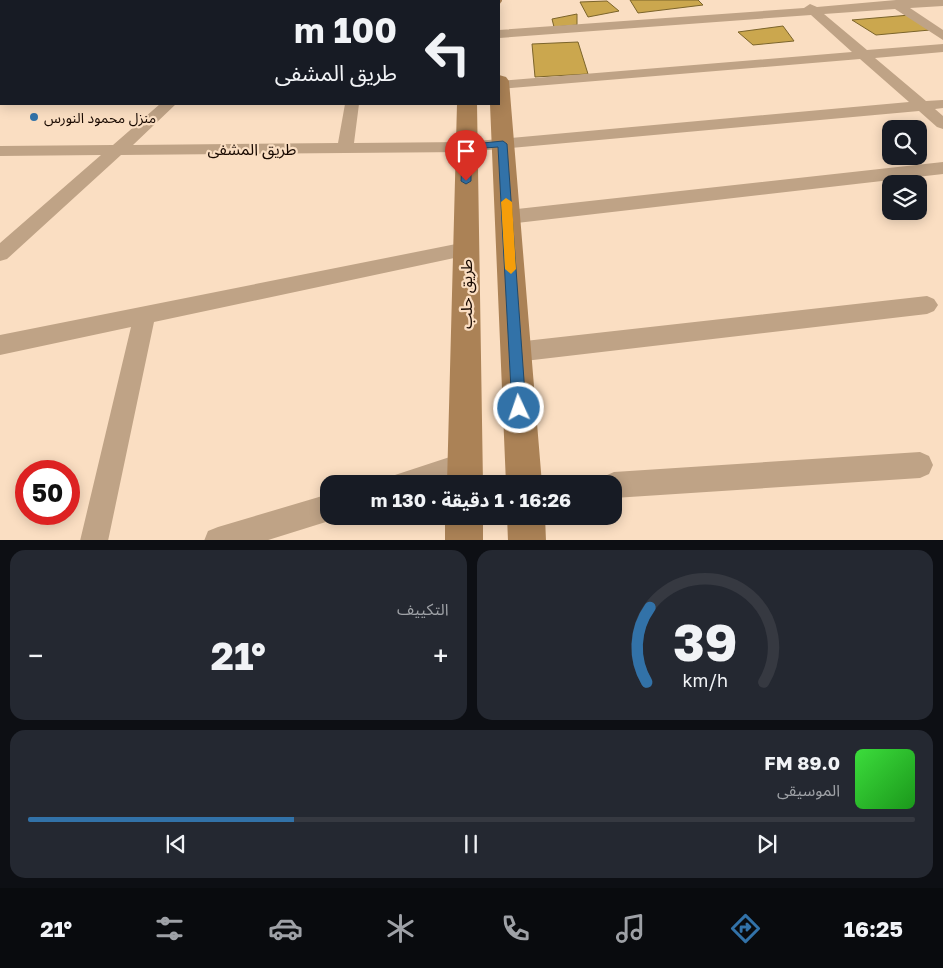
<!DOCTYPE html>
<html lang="ar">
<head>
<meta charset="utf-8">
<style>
	body { margin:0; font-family:"Golos Text","Noto Sans Arabic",sans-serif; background:#242831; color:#f1f3f6; direction:rtl; height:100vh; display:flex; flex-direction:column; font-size:19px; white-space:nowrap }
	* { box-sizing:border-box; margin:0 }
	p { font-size:16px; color:#9ea1a6 }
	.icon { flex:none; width:28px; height:28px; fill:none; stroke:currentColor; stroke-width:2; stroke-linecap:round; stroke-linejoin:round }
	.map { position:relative; height:540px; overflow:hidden; direction:ltr }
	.panel { display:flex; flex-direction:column; gap:10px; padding:10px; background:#0d0f14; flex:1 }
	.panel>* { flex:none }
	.hud { position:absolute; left:0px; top:0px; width:500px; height:105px; box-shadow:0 2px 12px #0003; direction:rtl; background:#171b24; color:#f1f3f6; overflow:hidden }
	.controls { position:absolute; left:882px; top:120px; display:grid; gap:10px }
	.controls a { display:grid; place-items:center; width:45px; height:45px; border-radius:10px; background:#171b24; box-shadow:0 2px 12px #0003; font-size:25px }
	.speed { position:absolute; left:15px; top:460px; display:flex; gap:10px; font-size:25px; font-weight:700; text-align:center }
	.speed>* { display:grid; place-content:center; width:65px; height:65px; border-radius:50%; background:#171b24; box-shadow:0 2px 12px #0003; line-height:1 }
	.speed .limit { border:8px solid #d22; background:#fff; color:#111 }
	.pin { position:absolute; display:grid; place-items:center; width:42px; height:42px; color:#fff; margin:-51px -21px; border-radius:50% 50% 50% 0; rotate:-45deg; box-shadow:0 0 5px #0007 }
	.pin .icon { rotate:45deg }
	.me { position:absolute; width:55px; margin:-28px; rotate:357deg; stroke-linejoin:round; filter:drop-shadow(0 0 4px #0008) }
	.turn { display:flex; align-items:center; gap:18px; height:105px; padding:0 20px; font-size:22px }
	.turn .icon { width:65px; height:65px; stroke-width:2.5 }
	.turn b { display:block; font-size:35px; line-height:42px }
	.big { font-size:38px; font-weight:700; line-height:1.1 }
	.panel .widget { flex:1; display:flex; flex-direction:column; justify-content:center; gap:8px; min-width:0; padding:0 18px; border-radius:15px; background:#242831 }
	.panel .dial { align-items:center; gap:0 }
	.dial svg { height:130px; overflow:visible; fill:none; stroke:#363941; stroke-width:7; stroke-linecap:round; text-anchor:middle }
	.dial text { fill:#f1f3f6; stroke:none }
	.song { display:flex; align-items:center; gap:15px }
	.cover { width:60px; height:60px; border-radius:8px; background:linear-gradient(135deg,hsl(120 70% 55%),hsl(120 70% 35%)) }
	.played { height:5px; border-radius:2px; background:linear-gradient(90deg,#3272a8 30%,#363941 30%) }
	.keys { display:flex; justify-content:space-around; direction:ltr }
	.heat { display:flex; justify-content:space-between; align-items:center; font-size:28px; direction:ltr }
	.panel .tiles { flex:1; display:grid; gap:10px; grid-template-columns:1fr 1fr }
	.widget:last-child { grid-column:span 2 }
	.trip { position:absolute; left:320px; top:475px; width:302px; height:50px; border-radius:15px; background:#171b24; box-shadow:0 2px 12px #0003; font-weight:700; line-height:50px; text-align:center; direction:rtl }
	.tab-bar { display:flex; height:80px; justify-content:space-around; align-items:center; background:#090b0e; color:#9ea1a6 }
	.tab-bar .icon { width:35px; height:35px }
	.tab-bar .selected { color:#3272a8 }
	.tab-bar b { font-size:22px; color:#f1f3f6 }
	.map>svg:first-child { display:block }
	.building { fill:#cba74e; stroke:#7b642b }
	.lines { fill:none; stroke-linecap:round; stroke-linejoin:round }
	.street { fill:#bfa386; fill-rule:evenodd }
	.secondary { fill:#ab8256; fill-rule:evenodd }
	.route { fill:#3272a8; stroke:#204a6d }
	.slow { fill:#f59e0b }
	.poi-dot { fill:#3272a8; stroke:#fadec2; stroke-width:2 }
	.labels { text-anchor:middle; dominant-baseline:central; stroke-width:4.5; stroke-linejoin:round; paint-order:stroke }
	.far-poi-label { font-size:14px; fill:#180900; stroke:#fadec2; text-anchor:start }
	.street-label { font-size:16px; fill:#180900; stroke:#fadec2 }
</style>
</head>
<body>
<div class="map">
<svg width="943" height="541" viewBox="0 0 943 541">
	<rect width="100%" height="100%" fill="#fadec2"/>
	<!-- building -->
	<path class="building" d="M 630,0 L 698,0 L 703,5 L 638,13 Z
		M 607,1 L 619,11 L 588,17 L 580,2 Z
		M 577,14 L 577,25 L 554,27 L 552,19 Z
		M 910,15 L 930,30 L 876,35 L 852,20 Z
		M 783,26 L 794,41 L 753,45 L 738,32 Z
		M 578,42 L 588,74 L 535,77 L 532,44 Z"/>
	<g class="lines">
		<!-- street -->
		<path class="street" d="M 364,0 L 376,0 L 376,1 L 364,1 Z
			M 896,0 L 943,0 L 943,6 L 910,8 L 943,30 L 943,40 L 895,9 L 824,14 L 867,50 L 943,44 L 943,52 L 875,58 L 926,101 L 943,100 L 943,108 L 935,109 L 943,116 L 943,129 L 937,127 L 919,111 L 466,152 L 121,155 L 7,259 L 0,261 L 0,243 L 101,155 L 0,156 L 0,146 L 113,145 L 160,104 L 176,104 L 133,145 L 338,143 L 345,104 L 359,104 L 354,143 L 466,142 L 909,102 L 860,59 L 499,89 L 499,81 L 852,52 L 811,15 L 499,38 L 499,30 L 804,8 L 810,4 L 817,7 Z
			M 1,17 L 1,25 L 0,26 L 0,18 Z
			M 0,41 L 1,41 L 1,49 L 0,49 Z
			M 943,162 L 943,174 L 507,224 L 500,222 L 498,217 L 500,212 L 507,210 Z
			M 466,242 L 473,244 L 476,249 L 473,254 L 154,322 L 108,541 L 80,541 L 131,327 L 0,355 L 0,335 Z
			M 927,296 L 934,299 L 938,305 L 934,311 L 927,314 L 516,362 L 508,359 L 505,352 L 508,345 L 516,342 Z
			M 465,452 L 474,456 L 478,465 L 474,474 L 447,484 L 391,484 L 395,475 Z
			M 920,452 L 929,456 L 933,465 L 929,474 L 920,478 L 614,498 L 614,484 L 601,484 L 605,476 L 614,472 Z
			M 329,494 L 329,516 L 339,516 L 329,521 L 265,541 L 204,541 L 208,531 L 218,527 Z"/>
		<!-- secondary -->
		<path class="secondary" d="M 459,0 L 475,0 L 475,1 L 459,1 Z
			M 486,0 L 502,0 L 502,1 L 499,5 L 499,1 Z
			M 499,75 L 506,77 L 509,81 L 542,484 L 506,484 L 490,104 L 499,104 Z
			M 457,104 L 477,104 L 483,484 L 447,484 Z
			M 445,516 L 483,516 L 483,541 L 445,541 Z
			M 507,516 L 545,516 L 546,541 L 508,541 Z"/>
	</g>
	<!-- route -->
	<path class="route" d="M 503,141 L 507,144 L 526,408 L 524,413 L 519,415 L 514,413 L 512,408 L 498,147 L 471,149 L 471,181 L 466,184 L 461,181 L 463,145 Z"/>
	<!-- slow -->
	<path class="slow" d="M 506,198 L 512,202 L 516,269 L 511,274 L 505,269 L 501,202 Z"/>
	<!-- markers -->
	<circle class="poi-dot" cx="34" cy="117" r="5"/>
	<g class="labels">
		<!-- far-poi labels -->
		<g class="far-poi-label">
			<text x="44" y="117">منزل محمود النورس</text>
		</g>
		<!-- street labels -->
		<g class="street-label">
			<text x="252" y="149">طريق المشفى</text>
			<text transform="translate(466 294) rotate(-90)">طريق حلب</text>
		</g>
	</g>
</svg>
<div class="controls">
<a><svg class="icon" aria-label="search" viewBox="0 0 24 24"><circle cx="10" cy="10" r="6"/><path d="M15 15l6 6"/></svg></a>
<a><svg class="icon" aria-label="layers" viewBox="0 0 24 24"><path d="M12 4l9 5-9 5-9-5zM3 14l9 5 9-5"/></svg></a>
</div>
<div class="speed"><div class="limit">50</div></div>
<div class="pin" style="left:466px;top:181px;background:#d93025"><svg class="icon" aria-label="arrive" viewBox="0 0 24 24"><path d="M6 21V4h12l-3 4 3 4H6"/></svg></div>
<svg class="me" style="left:519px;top:408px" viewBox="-20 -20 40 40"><circle r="17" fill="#3272a8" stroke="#fff" stroke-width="3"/><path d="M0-11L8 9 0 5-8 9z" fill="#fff"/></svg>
<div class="trip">16:26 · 1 دقيقة · 130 m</div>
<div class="hud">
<div class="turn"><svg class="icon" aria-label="left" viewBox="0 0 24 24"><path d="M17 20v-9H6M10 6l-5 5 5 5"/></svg><div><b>100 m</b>طريق المشفى</div></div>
</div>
</div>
<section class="panel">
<div class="tiles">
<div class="widget dial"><svg viewBox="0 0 100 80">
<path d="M14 69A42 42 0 1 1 86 69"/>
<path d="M14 69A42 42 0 0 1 16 23" stroke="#3272a8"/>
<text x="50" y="56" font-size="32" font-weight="700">39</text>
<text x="50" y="72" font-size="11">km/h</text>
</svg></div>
<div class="widget"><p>التكييف</p>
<div class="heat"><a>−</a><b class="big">21°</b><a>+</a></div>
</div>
<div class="widget">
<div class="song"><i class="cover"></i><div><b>89.0 FM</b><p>الموسيقى</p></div></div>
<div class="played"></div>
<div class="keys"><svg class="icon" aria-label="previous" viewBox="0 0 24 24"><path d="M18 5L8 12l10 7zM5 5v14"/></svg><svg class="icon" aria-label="pause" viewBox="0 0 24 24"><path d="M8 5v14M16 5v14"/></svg><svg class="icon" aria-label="next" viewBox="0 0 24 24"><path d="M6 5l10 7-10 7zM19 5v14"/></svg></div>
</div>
</div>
</section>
<nav class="tab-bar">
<b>16:25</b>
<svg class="icon selected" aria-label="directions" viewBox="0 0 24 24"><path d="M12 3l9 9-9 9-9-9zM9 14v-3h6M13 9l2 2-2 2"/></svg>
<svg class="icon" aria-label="music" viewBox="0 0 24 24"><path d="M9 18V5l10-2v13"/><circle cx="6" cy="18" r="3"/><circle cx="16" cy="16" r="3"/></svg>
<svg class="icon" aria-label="phone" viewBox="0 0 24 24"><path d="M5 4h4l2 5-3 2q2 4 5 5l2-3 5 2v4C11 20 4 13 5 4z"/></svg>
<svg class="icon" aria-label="climate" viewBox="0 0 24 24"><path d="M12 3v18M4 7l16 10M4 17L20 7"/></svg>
<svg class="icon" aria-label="car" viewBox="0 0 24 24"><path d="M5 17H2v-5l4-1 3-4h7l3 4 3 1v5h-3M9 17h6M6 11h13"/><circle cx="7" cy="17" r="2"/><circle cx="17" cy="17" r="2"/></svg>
<svg class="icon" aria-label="filters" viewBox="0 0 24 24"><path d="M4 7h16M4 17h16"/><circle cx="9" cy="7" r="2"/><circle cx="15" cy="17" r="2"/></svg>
<b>21°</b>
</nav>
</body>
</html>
